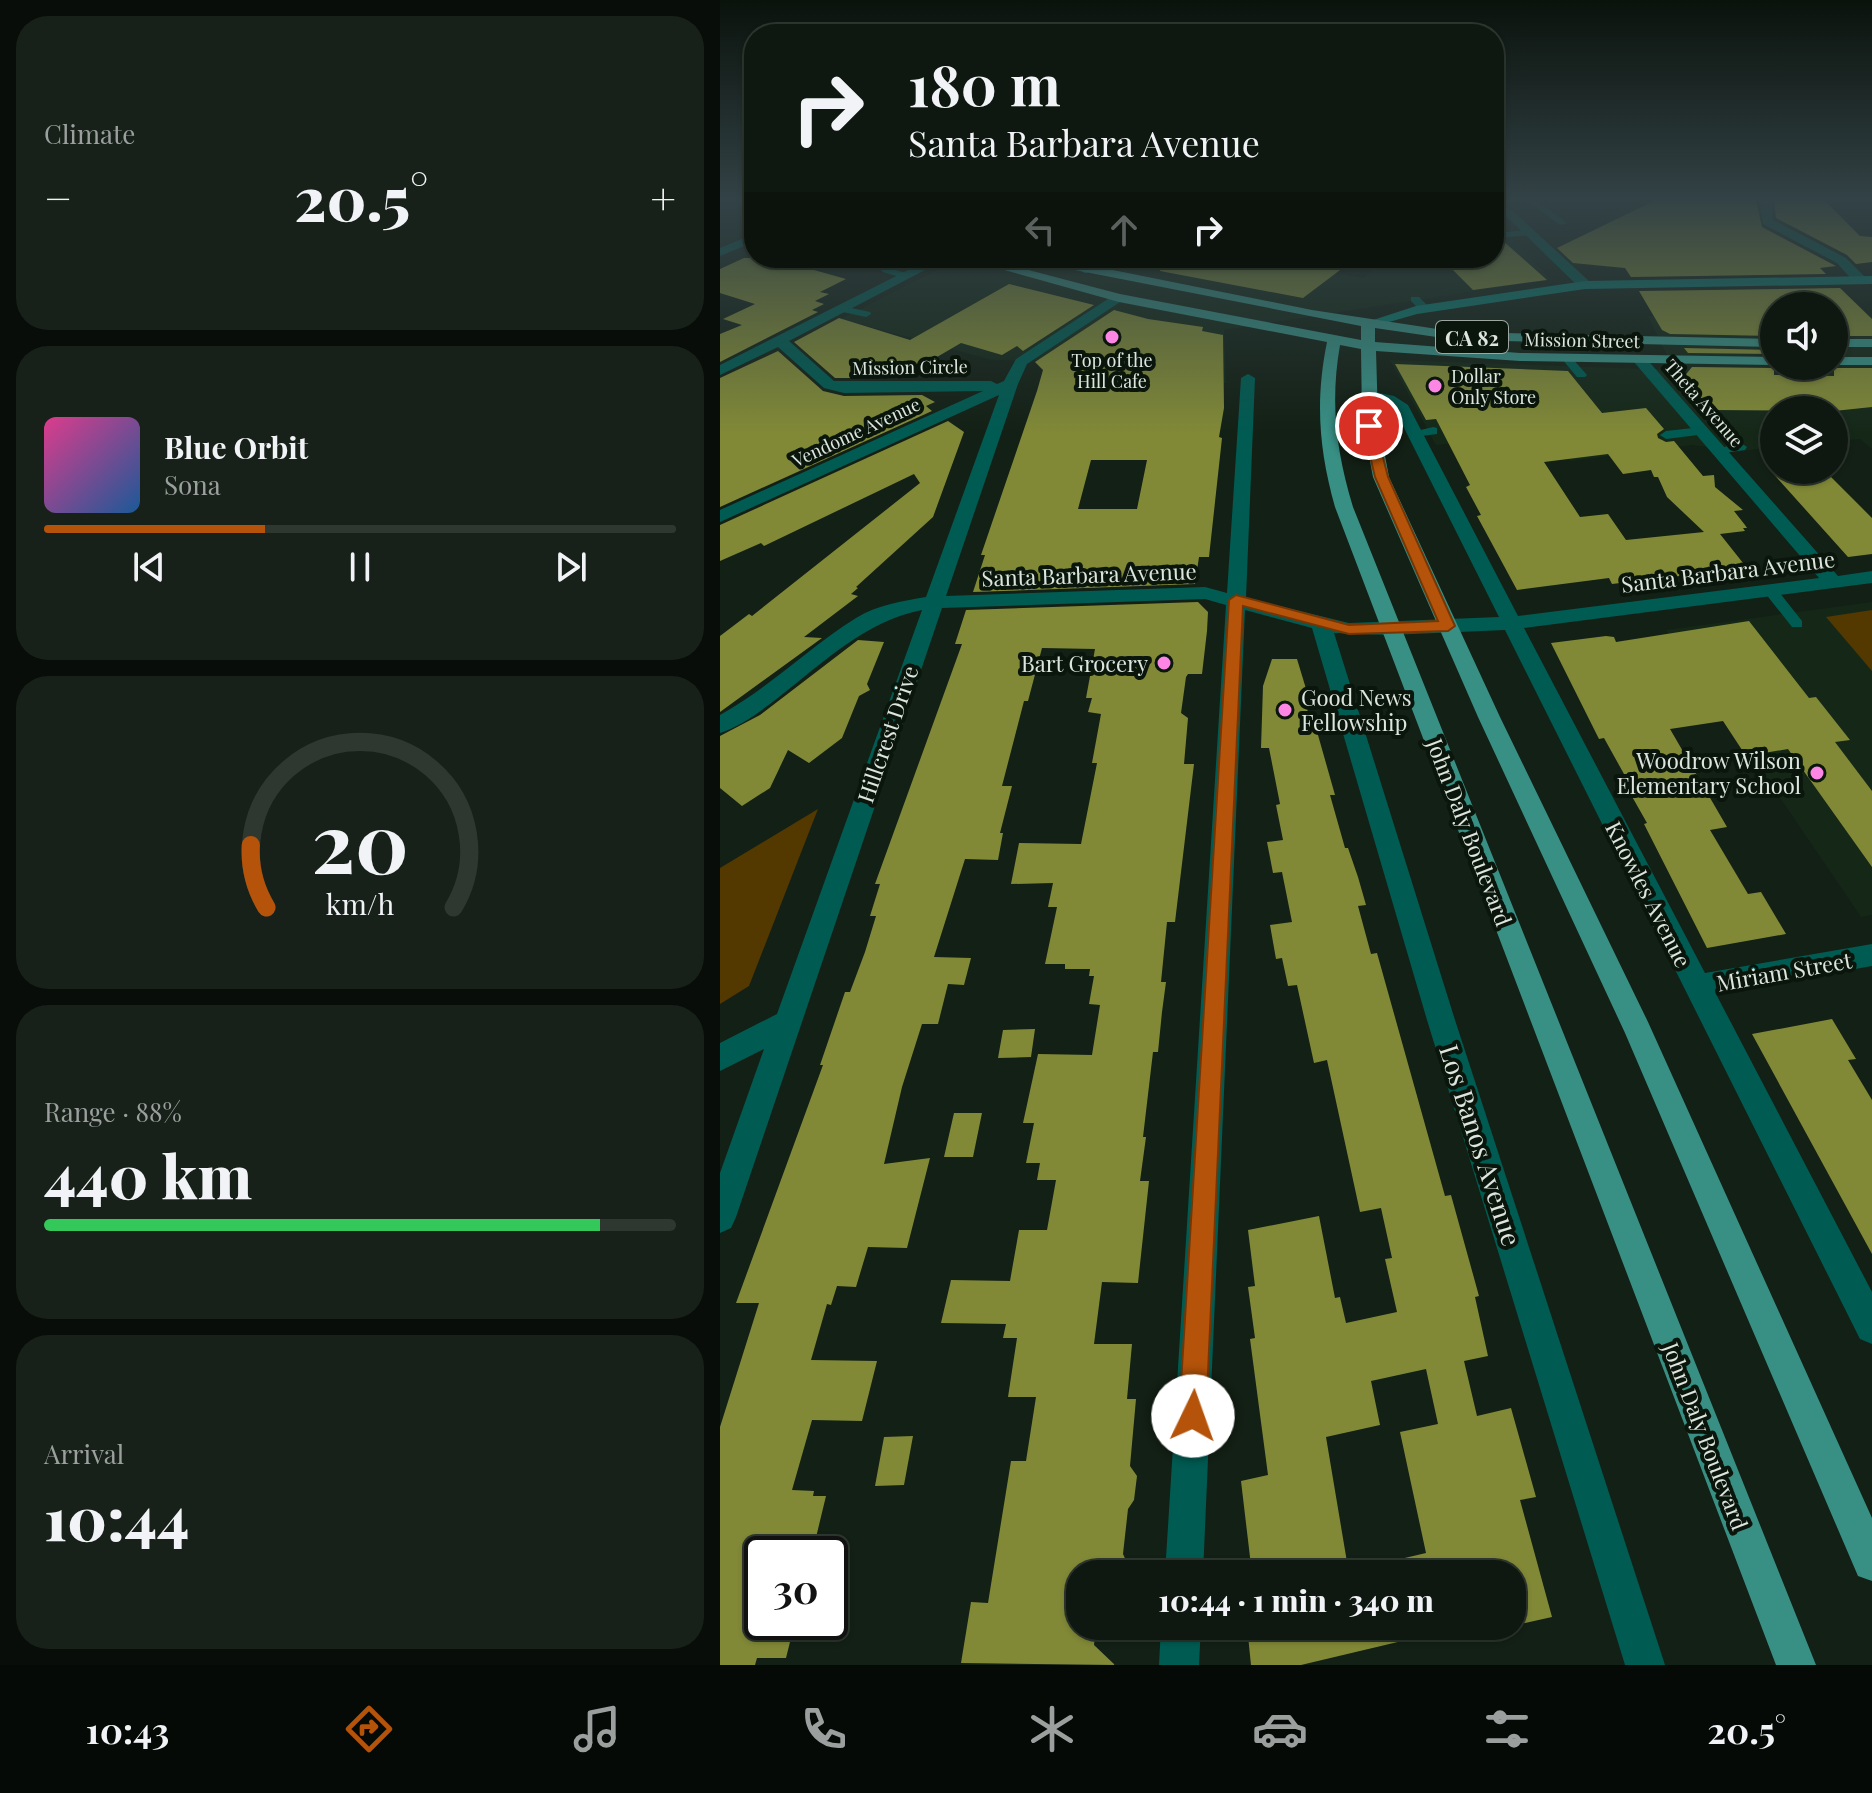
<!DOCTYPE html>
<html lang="en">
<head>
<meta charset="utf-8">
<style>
	body { margin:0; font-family:"Playfair Display",serif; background:#172119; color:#f1f3f6; height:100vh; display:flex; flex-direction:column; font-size:30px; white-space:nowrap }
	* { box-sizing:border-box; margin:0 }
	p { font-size:26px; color:#9ba09f }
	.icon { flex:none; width:44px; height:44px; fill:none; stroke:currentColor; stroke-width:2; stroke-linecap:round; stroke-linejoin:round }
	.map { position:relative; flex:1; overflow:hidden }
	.sheet { display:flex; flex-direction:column; gap:16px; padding:16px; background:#080d09; width:720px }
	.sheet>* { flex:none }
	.banner { position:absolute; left:24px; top:24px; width:760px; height:244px; border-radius:32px; box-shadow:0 2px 6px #0004,0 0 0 2px #2e3730; background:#0e1810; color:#f1f3f6; overflow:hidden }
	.tools { position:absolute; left:1040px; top:292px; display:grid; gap:16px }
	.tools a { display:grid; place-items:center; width:88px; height:88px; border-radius:50%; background:#0e1810; box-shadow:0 2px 6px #0004,0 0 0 2px #2e3730; font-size:40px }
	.speed { position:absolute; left:24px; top:1536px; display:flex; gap:16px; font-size:40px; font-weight:700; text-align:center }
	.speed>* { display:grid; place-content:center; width:104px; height:104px; border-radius:50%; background:#0e1810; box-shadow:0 2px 6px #0004,0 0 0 2px #2e3730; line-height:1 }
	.speed .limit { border:4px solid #111; border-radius:12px; background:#fff; color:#111 }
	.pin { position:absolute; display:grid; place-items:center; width:68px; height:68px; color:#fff; margin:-34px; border:4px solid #fff; border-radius:50%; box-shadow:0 2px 8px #0007 }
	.me { position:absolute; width:88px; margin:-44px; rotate:3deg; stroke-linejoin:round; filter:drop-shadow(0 0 6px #0008) }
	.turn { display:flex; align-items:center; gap:28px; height:168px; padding:0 32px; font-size:36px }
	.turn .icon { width:104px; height:104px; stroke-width:2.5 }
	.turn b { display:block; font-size:56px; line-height:68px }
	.lanes { display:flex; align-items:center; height:76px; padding:0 32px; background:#0003; justify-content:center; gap:40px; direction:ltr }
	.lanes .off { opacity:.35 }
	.big { font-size:60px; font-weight:800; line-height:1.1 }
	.sheet .card { flex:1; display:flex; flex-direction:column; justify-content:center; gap:12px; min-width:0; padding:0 28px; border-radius:32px; background:#172119 }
	.sheet .dial { align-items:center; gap:0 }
	.dial svg { height:208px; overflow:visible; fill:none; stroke:#2e3730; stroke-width:7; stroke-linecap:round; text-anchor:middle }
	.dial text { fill:#f1f3f6; stroke:none }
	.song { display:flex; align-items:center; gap:24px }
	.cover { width:96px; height:96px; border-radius:12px; background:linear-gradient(135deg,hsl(330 70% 55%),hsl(210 70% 35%)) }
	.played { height:8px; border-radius:4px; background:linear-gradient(90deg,#b45309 35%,#2e3730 35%) }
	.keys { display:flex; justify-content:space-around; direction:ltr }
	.heat { display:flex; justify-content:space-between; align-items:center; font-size:44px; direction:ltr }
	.charge { height:12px; border-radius:6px; background:linear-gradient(90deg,#34c759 88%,#2e3730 0) }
	.trip { position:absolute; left:346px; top:1560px; width:460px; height:80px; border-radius:32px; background:#0e1810; box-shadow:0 2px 6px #0004,0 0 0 2px #2e3730; font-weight:800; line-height:80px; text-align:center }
	.dock { display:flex; height:128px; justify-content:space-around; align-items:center; background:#060a06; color:#9ba09f }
	.dock .icon { width:56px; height:56px }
	.dock .selected { color:#b45309 }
	.dock b { font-size:36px; color:#f1f3f6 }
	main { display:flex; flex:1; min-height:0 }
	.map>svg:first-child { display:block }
	.built { fill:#152818 }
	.green { fill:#533800 }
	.building { fill:#818937; fill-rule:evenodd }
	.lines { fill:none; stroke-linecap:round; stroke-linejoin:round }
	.lane { fill:#005b52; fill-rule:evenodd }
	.street { fill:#005b52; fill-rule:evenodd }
	.secondary { fill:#0a7a6f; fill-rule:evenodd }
	.primary { fill:#388f84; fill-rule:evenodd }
	.route { fill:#b45309; stroke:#753606; stroke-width:2 }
	.poi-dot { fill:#fc86e3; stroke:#0a160c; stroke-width:3 }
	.labels { text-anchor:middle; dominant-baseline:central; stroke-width:8; stroke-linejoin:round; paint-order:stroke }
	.far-street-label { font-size:18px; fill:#dde5de; stroke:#0a160c }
	.far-poi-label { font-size:18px; fill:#dde5de; stroke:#0a160c }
	.shield { fill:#0a160c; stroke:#9ea79f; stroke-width:2 }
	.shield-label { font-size:20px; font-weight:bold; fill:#dde5de }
	.street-label { font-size:22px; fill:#dde5de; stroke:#0a160c }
	.poi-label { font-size:22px; fill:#dde5de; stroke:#0a160c; text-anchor:end }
	.near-street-label { font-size:26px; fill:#dde5de; stroke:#0a160c }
</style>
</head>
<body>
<main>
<section class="sheet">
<div class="card"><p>Climate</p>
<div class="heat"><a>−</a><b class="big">20.5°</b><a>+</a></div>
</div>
<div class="card">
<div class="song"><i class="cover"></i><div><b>Blue Orbit</b><p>Sona</p></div></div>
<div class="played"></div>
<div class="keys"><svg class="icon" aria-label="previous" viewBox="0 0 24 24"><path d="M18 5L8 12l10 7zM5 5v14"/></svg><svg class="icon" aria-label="pause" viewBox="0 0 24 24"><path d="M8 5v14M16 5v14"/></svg><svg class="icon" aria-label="next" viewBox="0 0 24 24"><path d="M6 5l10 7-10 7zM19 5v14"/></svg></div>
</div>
<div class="card dial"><svg viewBox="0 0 100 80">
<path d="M14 69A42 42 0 1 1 86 69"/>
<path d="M14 69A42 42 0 0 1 8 45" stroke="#b45309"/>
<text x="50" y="56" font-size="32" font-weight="700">20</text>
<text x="50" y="72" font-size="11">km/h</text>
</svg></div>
<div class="card"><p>Range · 88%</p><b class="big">440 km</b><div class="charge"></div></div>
<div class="card"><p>Arrival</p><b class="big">10:44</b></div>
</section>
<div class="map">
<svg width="1152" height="1665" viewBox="0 0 1152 1665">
	<rect width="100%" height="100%" fill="#132015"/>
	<!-- built -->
	<path class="built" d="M 774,221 L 831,279 L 504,330 L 506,383 L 414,383 L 417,361 L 272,360 L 121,319 L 241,258 L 537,258 L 643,278 L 667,258 L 774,258 Z
		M 928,316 L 1054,317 L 1054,366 L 1114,366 L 1114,317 L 1152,317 L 1152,449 L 1140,439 L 1114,441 L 1114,410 L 1054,410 L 1054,447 L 1022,451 L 972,445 L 850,461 L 829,433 L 716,445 L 670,360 L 954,370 Z
		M 1152,602 L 1152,915 L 1141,917 L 946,630 Z"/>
	<!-- green -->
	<path class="green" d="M 1152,610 L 1152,671 L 1106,617 Z
		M 98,809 L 29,986 L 0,1004 L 0,868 Z"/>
	<!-- building -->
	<path class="building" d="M 936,200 L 1036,200 L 1042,227 L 1116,266 L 1100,268 L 1106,274 L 911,277 L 905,268 L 853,263 L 837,248 Z
		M 1054,200 L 1104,200 L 1140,236 L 1152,237 L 1152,262 L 1136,264 L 1127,255 L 1056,218 Z
		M 782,240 L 827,280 L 753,290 L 721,258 L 774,258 L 774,241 Z
		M 24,258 L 120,258 L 94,270 L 126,279 L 100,292 L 109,294 L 95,301 L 104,304 L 92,310 L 98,312 L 0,362 L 0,334 L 22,325 L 3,319 L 35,304 L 0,293 L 0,269 Z
		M 442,258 L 636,258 L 583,298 L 440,271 Z
		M 289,284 L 374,305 L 303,351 L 297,346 L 282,355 L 241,343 L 181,378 L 115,378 L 74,342 L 119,318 L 190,340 Z
		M 1120,288 L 1152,319 L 1152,336 L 1114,336 L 1114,306 L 1054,306 L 1054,336 L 950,334 L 942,330 L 919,291 Z
		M 394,310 L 428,319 L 483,327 L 482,331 L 503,335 L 504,408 L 499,437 L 502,438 L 489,557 L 479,557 L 475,584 L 253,592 L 265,555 L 261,555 L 317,391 L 323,370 L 315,362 ZM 371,460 L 427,460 L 417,509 L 358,509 Z
		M 964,348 L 1054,350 L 1054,354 L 968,353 Z
		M 58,351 L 103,391 L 124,396 L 202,395 L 215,402 L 206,406 L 212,411 L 0,507 L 0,378 Z
		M 675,364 L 848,371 L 882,413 L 926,408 L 944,429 L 937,434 L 938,438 L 946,442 L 954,441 L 983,476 L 994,475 L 995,487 L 1023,510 L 1014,511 L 1025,525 L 1027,528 L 1023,528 L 1025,531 L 1000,534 L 1027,568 L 892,584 L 889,578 L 797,590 L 757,516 L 761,515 L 746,487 L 750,485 L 716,419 L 706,420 ZM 888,454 L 903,474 L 931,470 L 934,477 L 938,477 L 947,497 L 984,532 L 906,540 L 888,514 L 860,517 L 824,462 Z
		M 972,367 L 1054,368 L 1054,375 L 1114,376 L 1114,368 L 1152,368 L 1152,407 L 1114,411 L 992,410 L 963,378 Z
		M 228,421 L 244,432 L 213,517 L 136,587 L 138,588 L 131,594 L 138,596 L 84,637 L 102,638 L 0,712 L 0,636 L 29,614 L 32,616 L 200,483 L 194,474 L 44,546 L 41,543 L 0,561 L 0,525 Z
		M 1050,470 L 1104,470 L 1152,518 L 1152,554 L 1128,557 Z
		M 478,602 L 488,612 L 487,631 L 482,674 L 468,674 L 466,677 L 461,713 L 468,718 L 464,764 L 474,764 L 455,922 L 447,922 L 441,982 L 446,982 L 442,1012 L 438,1052 L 433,1052 L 423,1137 L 426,1137 L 420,1181 L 429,1181 L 418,1283 L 382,1282 L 374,1344 L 412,1344 L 407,1399 L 416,1399 L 410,1466 L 417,1476 L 414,1500 L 408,1509 L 403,1554 L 412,1574 L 360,1574 L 360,1626 L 376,1626 L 374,1645 L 395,1665 L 241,1663 L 251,1602 L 268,1603 L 291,1461 L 306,1461 L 316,1397 L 288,1397 L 297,1338 L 283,1338 L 286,1324 L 221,1323 L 231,1280 L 290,1281 L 299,1230 L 327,1230 L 336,1180 L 317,1180 L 320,1163 L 306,1163 L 314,1123 L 303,1123 L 318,1054 L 372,1055 L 380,1005 L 369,1004 L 374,976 L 369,976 L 370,969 L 345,969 L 345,964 L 325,964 L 337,907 L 328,907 L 333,883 L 291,884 L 299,843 L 361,844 L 377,763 L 372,763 L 381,714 L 368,712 L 372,698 L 366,698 L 375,649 L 322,648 L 308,701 L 304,701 L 282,786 L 292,786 L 280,833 L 283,833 L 278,860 L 245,859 L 214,957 L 251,958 L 244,985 L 228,984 L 218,1024 L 202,1024 L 182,1087 L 164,1164 L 210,1158 L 187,1248 L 148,1247 L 136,1287 L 117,1286 L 111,1305 L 107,1304 L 91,1360 L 157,1361 L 142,1421 L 92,1420 L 72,1490 L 94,1491 L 93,1496 L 106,1496 L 92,1554 L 42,1554 L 42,1622 L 75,1622 L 66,1658 L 37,1658 L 35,1665 L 0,1665 L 0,1427 L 39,1303 L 16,1303 L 103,1065 L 100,1065 L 125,992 L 130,992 L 145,952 L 156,916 L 150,916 L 160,884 L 155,884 L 242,644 L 235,644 L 246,610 Z
		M 1029,621 L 1089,698 L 1096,697 L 1130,740 L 1115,742 L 1152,791 L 1152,867 L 1068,749 L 1026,756 L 1003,721 L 950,729 L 1007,827 L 990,830 L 1028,894 L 1041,892 L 1066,934 L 987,948 L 924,824 L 927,823 L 910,793 L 914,792 L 884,738 L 879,739 L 831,643 L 886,636 L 894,637 L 896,642 Z
		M 138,640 L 164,642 L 147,684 L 150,690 L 139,696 L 122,738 L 89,763 L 68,750 L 50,788 L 22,806 L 0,788 L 0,736 L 40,715 Z
		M 552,659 L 577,659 L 587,692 L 588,727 L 596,728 L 615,795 L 610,795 L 625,848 L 628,848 L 638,877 L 646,905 L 638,906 L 651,954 L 657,953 L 725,1196 L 731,1195 L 759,1296 L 755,1297 L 768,1356 L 744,1361 L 757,1416 L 791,1408 L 816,1497 L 800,1500 L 832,1617 L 792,1626 L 792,1574 L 660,1574 L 659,1564 L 706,1553 L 680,1432 L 718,1424 L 706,1369 L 651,1381 L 660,1425 L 606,1437 L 629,1574 L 532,1574 L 521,1481 L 548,1475 L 530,1339 L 535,1338 L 528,1287 L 535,1286 L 528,1230 L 599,1216 L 615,1298 L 620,1297 L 626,1323 L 677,1312 L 665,1259 L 672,1258 L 661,1208 L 640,1212 L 607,1060 L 594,1063 L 577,985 L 568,986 L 562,958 L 556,959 L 550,925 L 572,922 L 562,872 L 553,873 L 547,842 L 563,840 L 556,805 L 560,804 L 549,748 L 541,748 L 543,686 Z
		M 1112,1019 L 1136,1059 L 1128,1060 L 1152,1100 L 1152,1254 L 1032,1034 Z
		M 315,1029 L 311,1057 L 278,1058 L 283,1030 Z
		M 234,1113 L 262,1113 L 253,1157 L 224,1157 Z
		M 193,1436 L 184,1485 L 155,1486 L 164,1437 Z
		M 527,1626 L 702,1626 L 703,1636 L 581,1665 L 531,1665 Z"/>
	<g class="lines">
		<!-- lane -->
		<path class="lane" d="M 806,200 L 815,200 L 847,223 L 840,225 Z
			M 809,230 L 812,235 L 774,238 L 777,233 Z
			M 166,267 L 189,274 L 191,276 L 186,279 L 163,272 L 161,270 Z
			M 691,297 L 699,297 L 709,307 L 709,311 L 701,311 L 691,301 Z
			M 122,306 L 150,312 L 151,314 L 146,317 L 118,311 L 117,309 Z
			M 843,357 L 851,357 L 867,375 L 865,377 L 857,377 L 842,359 Z
			M 713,427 L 717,428 L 717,434 L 694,437 L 688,433 Z
			M 982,427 L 986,428 L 986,434 L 946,439 L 940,435 L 946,431 Z
			M 1021,443 L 1027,447 L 1025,450 L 998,454 L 992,450 Z
			M 1050,586 L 1055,587 L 1082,621 L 1082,627 L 1072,627 L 1045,593 L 1045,587 Z"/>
		<!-- street -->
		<path class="street" d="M 1039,200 L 1051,200 L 1053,220 L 1126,258 L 1145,277 L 1145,283 L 1135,283 L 1117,263 L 1043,224 Z
			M 774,201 L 794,212 L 870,282 L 870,288 L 860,288 L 786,216 L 774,209 Z
			M 34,234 L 34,242 L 0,256 L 0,248 Z
			M 212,258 L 228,258 L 69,341 L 114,381 L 271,381 L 277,384 L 284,381 L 296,359 L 394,295 L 406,298 L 307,364 L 298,384 L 226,596 L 485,587 L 507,593 L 521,378 L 528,374 L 535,378 L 526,598 L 629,623 L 779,617 L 674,408 L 641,398 L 638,395 L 646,390 L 674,396 L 688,405 L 798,616 L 1099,578 L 914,362 L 912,359 L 919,355 L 924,356 L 1118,576 L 1152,571 L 1152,583 L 804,628 L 985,973 L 1152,944 L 1152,966 L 996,994 L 1152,1292 L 1152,1344 L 1140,1339 L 785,630 L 670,635 L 614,633 L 735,1020 L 945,1665 L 905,1665 L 707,1020 L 592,628 L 525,610 L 483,1574 L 445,1574 L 506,605 L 485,599 L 222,608 L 16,1217 L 11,1228 L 0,1233 L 0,1173 L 44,1049 L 0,1071 L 0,1043 L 57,1014 L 202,610 C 145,621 103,663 59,697 C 41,711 21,726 0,733 L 0,715 C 49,688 88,648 136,618 C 157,605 182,601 206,597 L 279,395 L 0,522 L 0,510 L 263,391 L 124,393 L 104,388 L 58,347 L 0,375 L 0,365 Z
			M 441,1626 L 481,1626 L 479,1665 L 439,1665 Z"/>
		<!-- secondary -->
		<path class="secondary" d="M 335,258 L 352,258 L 376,270 L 365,273 Z
			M 1152,276 L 1152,284 L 865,289 L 697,314 L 648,328 L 641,324 L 696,306 L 865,281 Z"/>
		<!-- primary -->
		<path class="primary" d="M 17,200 L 34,200 L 34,205 L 19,202 Z
			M 241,258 L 262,258 L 400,294 L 641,340 L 641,326 L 314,262 L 308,258 L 333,258 L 592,310 L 737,332 L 1054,339 L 1054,347 L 737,340 L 655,328 L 655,342 L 800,353 L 1054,357 L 1054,365 L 800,361 L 656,351 L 658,419 L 669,477 L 780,717 L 928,1022 L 1152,1518 L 1152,1581 L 1138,1576 L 905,1033 L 758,717 L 653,477 L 642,419 L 641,349 L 620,345 C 610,402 616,451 633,507 L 1096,1665 L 1056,1665 L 615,507 C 599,450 595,401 607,342 L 399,302 Z
			M 1114,339 L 1152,339 L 1152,347 L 1114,347 Z
			M 1114,357 L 1152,357 L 1152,365 L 1114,365 Z"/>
	</g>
	<!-- sky -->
	<linearGradient id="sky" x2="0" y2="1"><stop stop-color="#0a120c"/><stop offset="0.46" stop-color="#334246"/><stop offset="1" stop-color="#334246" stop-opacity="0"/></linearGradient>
	<rect width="1152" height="433" fill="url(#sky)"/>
	<!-- route -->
	<path class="route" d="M 649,422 L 655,426 L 668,477 L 735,626 L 728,631 L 629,634 L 523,606 L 486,1416 L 482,1425 L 473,1429 L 463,1425 L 459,1416 L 509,600 L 516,595 L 629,625 L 718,621 L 655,477 L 643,426 Z"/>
	<!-- markers -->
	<g class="poi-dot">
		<circle cx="392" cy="337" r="8"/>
		<circle cx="715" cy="386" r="8"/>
		<circle cx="444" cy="663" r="8"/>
		<circle cx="565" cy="710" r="8"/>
		<circle cx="1097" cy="773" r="8"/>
	</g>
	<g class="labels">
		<!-- far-street labels -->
		<g class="far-street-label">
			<text transform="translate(862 340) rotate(1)">Mission Street</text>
			<text transform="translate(190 367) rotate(-1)">Mission Circle</text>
			<text transform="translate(984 403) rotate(49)">Theta Avenue</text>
			<text transform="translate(136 432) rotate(-25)">Vendome Avenue</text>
		</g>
		<!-- far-poi labels -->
		<g class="far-poi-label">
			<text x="392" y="360">Top of the<tspan x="392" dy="21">Hill Cafe</tspan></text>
			<text x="731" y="376" text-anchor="start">Dollar<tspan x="731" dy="21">Only Store</tspan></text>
		</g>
		<!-- shield labels -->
		<rect class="shield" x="716" y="321" width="72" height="32" rx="6"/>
		<g class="shield-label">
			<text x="752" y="337">CA 82</text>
		</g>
		<!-- street labels -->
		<g class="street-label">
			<text transform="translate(1008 571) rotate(-7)">Santa Barbara Avenue</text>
			<text transform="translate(369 574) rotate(-2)">Santa Barbara Avenue</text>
			<text transform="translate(167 734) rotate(-71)">Hillcrest Drive</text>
			<text transform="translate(750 832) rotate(69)">John Daly Boulevard</text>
			<text transform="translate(929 894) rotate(63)">Knowles Avenue</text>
			<text transform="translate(1064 971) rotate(-10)">Miriam Street</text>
			<text transform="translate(986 1436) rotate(69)">John Daly Boulevard</text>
		</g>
		<!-- poi labels -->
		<g class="poi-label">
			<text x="428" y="663">Bart Grocery</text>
			<text x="581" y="697" text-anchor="start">Good News<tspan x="581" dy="25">Fellowship</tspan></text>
			<text x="1081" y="760">Woodrow Wilson<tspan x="1081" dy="25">Elementary School</tspan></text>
		</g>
		<!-- near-street labels -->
		<g class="near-street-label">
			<text transform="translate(761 1145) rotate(72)">Los Banos Avenue</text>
		</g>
	</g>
</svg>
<div class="tools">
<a><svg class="icon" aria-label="sound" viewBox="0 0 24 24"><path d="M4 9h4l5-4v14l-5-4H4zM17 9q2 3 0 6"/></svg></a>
<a><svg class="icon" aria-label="layers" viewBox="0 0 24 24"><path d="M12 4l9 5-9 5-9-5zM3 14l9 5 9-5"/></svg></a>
</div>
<div class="speed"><div class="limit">30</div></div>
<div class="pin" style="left:649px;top:426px;background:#d93025"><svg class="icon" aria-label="arrive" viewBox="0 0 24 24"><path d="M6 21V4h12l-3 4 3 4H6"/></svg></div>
<svg class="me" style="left:473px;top:1416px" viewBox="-20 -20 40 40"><circle r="19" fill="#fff"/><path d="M0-13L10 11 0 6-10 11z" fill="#b45309"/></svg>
<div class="trip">10:44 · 1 min · 340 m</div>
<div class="banner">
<div class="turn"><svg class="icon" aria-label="right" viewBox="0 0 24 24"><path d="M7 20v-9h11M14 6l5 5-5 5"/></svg><div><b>180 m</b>Santa Barbara Avenue</div></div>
<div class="lanes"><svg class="icon off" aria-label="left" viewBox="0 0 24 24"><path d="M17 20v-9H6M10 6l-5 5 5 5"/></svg><svg class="icon off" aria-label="ahead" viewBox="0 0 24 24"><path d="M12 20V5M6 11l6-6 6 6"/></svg><svg class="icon" aria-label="right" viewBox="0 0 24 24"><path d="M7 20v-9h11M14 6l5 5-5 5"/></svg></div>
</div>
</div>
</main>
<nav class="dock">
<b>10:43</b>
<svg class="icon selected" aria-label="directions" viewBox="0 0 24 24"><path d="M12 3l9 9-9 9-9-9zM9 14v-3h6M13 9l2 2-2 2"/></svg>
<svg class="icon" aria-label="music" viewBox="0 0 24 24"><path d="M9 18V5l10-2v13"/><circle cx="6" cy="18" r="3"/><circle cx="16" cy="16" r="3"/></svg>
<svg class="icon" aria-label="phone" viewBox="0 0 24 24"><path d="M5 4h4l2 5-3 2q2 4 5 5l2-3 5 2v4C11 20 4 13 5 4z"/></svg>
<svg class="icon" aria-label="climate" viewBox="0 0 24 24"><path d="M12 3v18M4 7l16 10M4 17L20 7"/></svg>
<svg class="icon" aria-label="car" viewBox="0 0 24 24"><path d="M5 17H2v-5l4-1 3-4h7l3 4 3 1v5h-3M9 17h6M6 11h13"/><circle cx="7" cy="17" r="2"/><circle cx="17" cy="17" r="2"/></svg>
<svg class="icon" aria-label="filters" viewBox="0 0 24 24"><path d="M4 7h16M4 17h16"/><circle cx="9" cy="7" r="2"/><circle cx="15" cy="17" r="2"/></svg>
<b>20.5°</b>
</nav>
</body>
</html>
